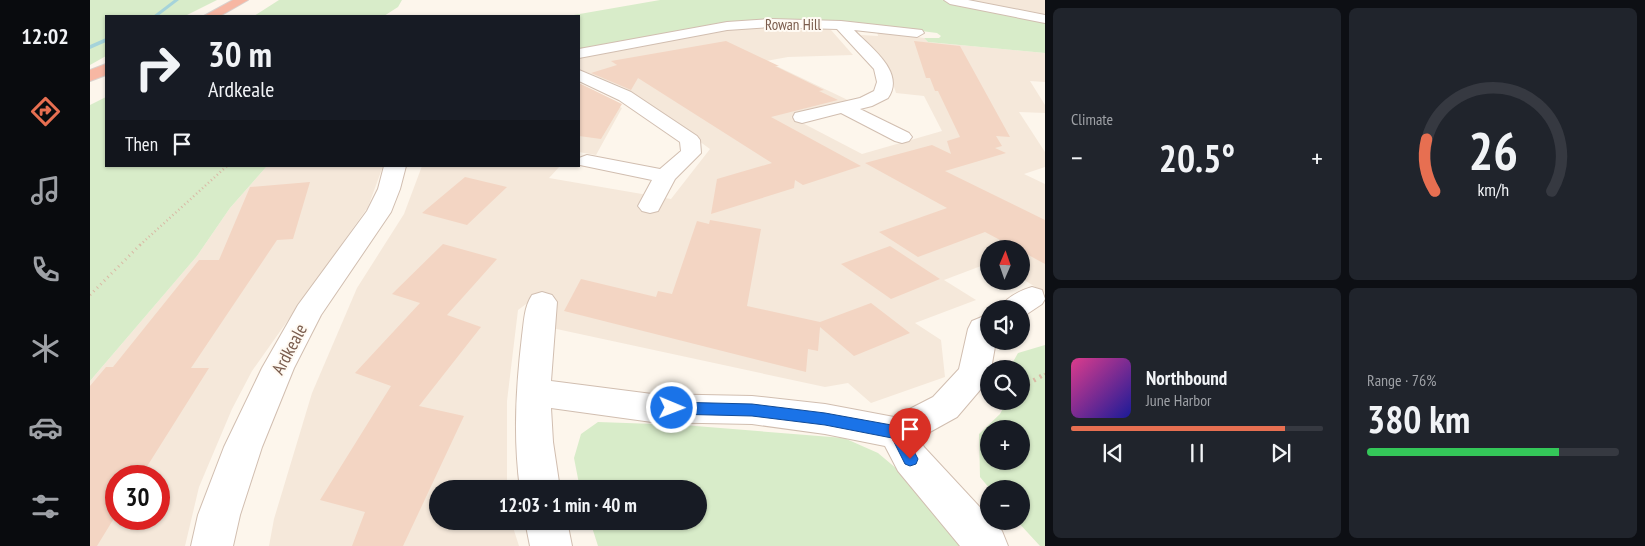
<!DOCTYPE html>
<html lang="en">
<head>
<meta charset="utf-8">
<style>
	body { margin:0; font-family:"PT Sans Narrow",sans-serif; background:#20242c; color:#f1f3f6; height:100vh; display:flex; flex-direction:column; font-size:19px; white-space:nowrap }
	* { box-sizing:border-box; margin:0 }
	p { font-size:16px; color:#9ea1a6 }
	.icon { flex:none; width:28px; height:28px; fill:none; stroke:currentColor; stroke-width:2; stroke-linecap:round; stroke-linejoin:round }
	.map { position:relative; flex:1; overflow:hidden }
	.panel { display:flex; flex-direction:column; gap:8px; padding:8px; background:#0d0f14; width:600px }
	.panel>* { flex:none }
	.hud { position:absolute; left:15px; top:15px; width:475px; height:152px; border-radius:0px; box-shadow:0 1px 4px #0004; background:#171b24; color:#f1f3f6; overflow:hidden }
	.needle { width:32px; rotate:2deg }
	.buttons { position:absolute; left:890px; top:240px; display:grid; gap:10px }
	.buttons a { display:grid; place-items:center; width:50px; height:50px; border-radius:50%; background:#171b24; box-shadow:0 1px 4px #0004; font-size:25px }
	.speed { position:absolute; left:15px; top:465px; display:flex; gap:10px; font-size:25px; font-weight:700; text-align:center }
	.speed>* { display:grid; place-content:center; width:65px; height:65px; border-radius:50%; background:#171b24; box-shadow:0 1px 4px #0004; line-height:1 }
	.speed .limit { border:8px solid #d22; background:#fff; color:#111 }
	.pin { position:absolute; display:grid; place-items:center; width:42px; height:42px; color:#fff; margin:-51px -21px; border-radius:50% 50% 50% 0; rotate:-45deg; box-shadow:0 0 5px #0007 }
	.pin .icon { rotate:45deg }
	.me { position:absolute; width:55px; margin:-28px; rotate:91deg; stroke-linejoin:round; filter:drop-shadow(0 0 4px #0008) }
	.turn { display:flex; align-items:center; gap:18px; height:105px; padding:0 20px; font-size:22px }
	.turn .icon { width:65px; height:65px; stroke-width:2.5 }
	.turn b { display:block; font-size:35px; line-height:42px }
	.then { display:flex; align-items:center; height:48px; padding:0 20px; background:#0003; gap:10px; font-size:19px }
	.big { font-size:38px; font-weight:600; line-height:1.1 }
	.panel .card { flex:1; display:flex; flex-direction:column; justify-content:center; gap:8px; min-width:0; padding:0 18px; border-radius:8px; background:#20242c }
	.panel .dial { align-items:center; gap:0 }
	.dial svg { height:130px; overflow:visible; fill:none; stroke:#363941; stroke-width:7; stroke-linecap:round; text-anchor:middle }
	.dial text { fill:#f1f3f6; stroke:none }
	.song { display:flex; align-items:center; gap:15px }
	.cover { width:60px; height:60px; border-radius:8px; background:linear-gradient(135deg,hsl(330 70% 55%),hsl(240 70% 35%)) }
	.played { height:5px; border-radius:2px; background:linear-gradient(90deg,#e76f51 85%,#363941 85%) }
	.keys { display:flex; justify-content:space-around; direction:ltr }
	.heat { display:flex; justify-content:space-between; align-items:center; font-size:28px; direction:ltr }
	.charge { height:8px; border-radius:4px; background:linear-gradient(90deg,#34c759 76%,#363941 0) }
	.panel .tiles { flex:1; display:grid; gap:8px; grid-template-columns:repeat(2,1fr) }
	.trip { position:absolute; left:339px; top:480px; width:278px; height:50px; border-radius:25px; background:#171b24; box-shadow:0 1px 4px #0004; font-weight:600; line-height:50px; text-align:center }
	main { display:flex; flex:1; min-height:0 }
	.tab-bar { display:flex; flex-direction:column; width:90px; justify-content:space-around; align-items:center; background:#090b0e; color:#9ea1a6 }
	.tab-bar .icon { width:35px; height:35px }
	.tab-bar .selected { color:#e76f51 }
	.tab-bar b { font-size:22px; color:#f1f3f6 }
	.map>svg:first-child { display:block }
	.residential { fill:#f5e8da; fill-rule:evenodd }
	.green { fill:#d8ecc9; fill-rule:evenodd }
	.lines { fill:none; stroke-linecap:round; stroke-linejoin:round }
	.stream { fill:#a5d3da; fill-rule:evenodd }
	.building { fill:#f3d5c3 }
	.street-casing { stroke:#d1beb0; stroke-width:2 }
	.highway-casing { stroke:#dad1cd; stroke-width:2 }
	.path-far2 { stroke:#d9b8a5; stroke-width:2.5; stroke-dasharray:1 3; stroke-linecap:butt }
	.path-far1 { stroke:#d9b8a5; stroke-width:3; stroke-dasharray:1 4; stroke-linecap:butt }
	.path { stroke:#d9b8a5; stroke-width:4.5; stroke-dasharray:2 5; stroke-linecap:butt }
	.street { fill:#fff; fill-rule:evenodd }
	.highway { fill:#f7b7a3; fill-rule:evenodd }
	.route { fill:#1a73e8; stroke:#114b97 }
	.labels { text-anchor:middle; dominant-baseline:central; stroke-width:4; stroke-linejoin:round; paint-order:stroke }
	.far-street-label { font-size:15px; fill:#7a5c4d; stroke:#fffaf3 }
	.street-label { font-size:18px; fill:#7a5c4d; stroke:#fffaf3 }
</style>
</head>
<body>
<main>
<nav class="tab-bar">
<b>12:02</b>
<svg class="icon selected" aria-label="directions" viewBox="0 0 24 24"><path d="M12 3l9 9-9 9-9-9zM9 14v-3h6M13 9l2 2-2 2"/></svg>
<svg class="icon" aria-label="music" viewBox="0 0 24 24"><path d="M9 18V5l10-2v13"/><circle cx="6" cy="18" r="3"/><circle cx="16" cy="16" r="3"/></svg>
<svg class="icon" aria-label="phone" viewBox="0 0 24 24"><path d="M5 4h4l2 5-3 2q2 4 5 5l2-3 5 2v4C11 20 4 13 5 4z"/></svg>
<svg class="icon" aria-label="climate" viewBox="0 0 24 24"><path d="M12 3v18M4 7l16 10M4 17L20 7"/></svg>
<svg class="icon" aria-label="car" viewBox="0 0 24 24"><path d="M5 17H2v-5l4-1 3-4h7l3 4 3 1v5h-3M9 17h6M6 11h13"/><circle cx="7" cy="17" r="2"/><circle cx="17" cy="17" r="2"/></svg>
<svg class="icon" aria-label="filters" viewBox="0 0 24 24"><path d="M4 7h16M4 17h16"/><circle cx="9" cy="7" r="2"/><circle cx="15" cy="17" r="2"/></svg>
</nav>
<div class="map">
<svg width="955" height="546" viewBox="0 0 955 546">
	<rect width="100%" height="100%" fill="#fdf6ec"/>
	<!-- residential -->
	<path class="residential" d="M 878,0 L 955,0 L 955,16 L 935,12 Z
		M 651,27 L 728,27 L 741,30 L 763,55 L 698,57 L 676,61 L 762,102 L 701,117 L 772,154 L 852,131 L 834,96 L 806,93 L 796,62 L 771,35 L 788,36 L 787,31 L 834,38 L 838,42 L 955,53 L 955,82 L 940,81 L 955,105 L 955,113 L 929,112 L 955,152 L 955,167 L 934,174 L 955,184 L 955,293 L 931,278 L 931,249 L 899,249 L 899,263 L 854,280 L 886,300 L 825,323 L 851,340 L 855,377 L 781,403 L 758,383 L 735,387 L 462,328 L 443,299 L 428,310 L 417,401 L 417,489 L 348,489 L 348,521 L 421,521 L 429,546 L 179,546 L 184,519 L 222,393 L 267,288 L 314,214 L 332,166 L 470,166 L 459,178 L 581,199 L 620,149 L 535,88 L 489,69 L 489,58 L 546,48 L 608,34 Z
		M 489,87 L 532,108 L 506,155 L 489,152 Z
		M 177,166 L 293,166 L 278,207 L 162,371 L 142,409 L 109,487 L 95,546 L 0,546 L 0,381 L 107,256 L 140,208 ZM 26,476 L 69,476 L 69,519 L 26,519 Z"/>
	<!-- green -->
	<path class="green" d="M 0,0 L 127,0 L 95,16 L 16,16 L 16,56 L 0,65 Z
		M 189,0 L 312,0 L 308,7 L 294,16 L 164,16 Z
		M 570,0 L 852,0 L 955,22 L 955,53 L 838,42 L 834,38 L 849,38 L 851,36 L 847,33 L 776,24 L 733,21 L 660,21 L 632,23 L 489,50 L 489,16 L 478,16 Z
		M 16,97 L 16,166 L 177,166 L 140,208 L 107,256 L 0,381 L 0,105 Z
		M 955,345 L 955,546 L 950,546 L 927,521 L 931,521 L 931,489 L 900,489 L 890,477 L 889,434 L 910,414 L 917,401 L 931,401 L 931,369 L 919,369 L 928,353 ZM 899,429 L 931,429 L 931,461 L 899,461 Z
		M 508,422 L 593,425 L 754,438 L 788,453 L 820,480 L 881,546 L 508,546 L 500,521 L 608,521 L 608,489 L 490,489 L 484,458 L 491,434 Z"/>
	<g class="lines">
		<!-- stream -->
		<path class="stream" d="M 84,0 L 89,0 L 68,16 L 63,16 Z
			M 16,38 L 16,42 L 0,49 L 0,45 Z"/>
	</g>
	<!-- building -->
	<path class="building" d="M 636,41 L 689,66 L 685,66 L 734,90 L 729,91 L 748,100 L 681,117 L 771,166 L 713,185 L 705,180 L 704,188 L 621,214 L 627,179 L 682,163 L 548,78 L 541,90 L 501,73 L 527,65 L 521,61 Z
		M 824,41 L 870,46 L 920,137 L 906,136 L 912,146 L 905,148 L 916,153 L 855,171 L 955,220 L 955,264 L 931,251 L 931,249 L 927,249 L 895,232 L 828,257 L 789,232 L 857,208 L 775,163 L 842,145 L 861,154 L 857,141 L 870,137 L 848,91 L 845,91 L 840,78 L 836,78 Z
		M 489,83 L 532,104 L 511,139 L 489,136 Z
		M 375,177 L 417,187 L 377,225 L 332,213 Z
		M 220,182 L 203,239 L 187,240 L 101,368 L 119,368 L 51,476 L 26,476 L 26,515 L 7,546 L 0,546 L 0,386 L 16,367 L 23,367 L 109,260 L 129,260 L 160,187 Z
		M 620,220 L 671,229 L 657,306 L 730,322 L 781,303 L 820,333 L 764,356 L 730,327 L 728,351 L 718,349 L 716,372 L 474,311 L 491,279 L 566,297 L 568,291 L 582,294 L 607,221 L 619,224 Z
		M 353,244 L 407,259 L 357,315 L 391,327 L 329,406 L 374,416 L 313,546 L 262,546 L 275,512 L 230,500 L 301,386 L 265,373 L 330,303 L 302,294 Z
		M 800,246 L 850,279 L 801,299 L 751,264 Z"/>
	<g class="lines">
		<defs>
			<path id="street" d="M 854,0 L 878,0 L 955,15 L 955,23 L 860,4 Z
				M 680,19 L 751,21 L 832,30 L 834,33 L 827,37 L 764,30 C 780,47 816,72 798,98 L 782,106 L 770,109 L 819,133 L 822,137 L 819,141 L 812,143 L 805,141 L 751,113 L 712,123 L 705,121 L 703,117 L 705,113 L 770,98 L 784,91 L 787,82 L 784,69 L 747,29 L 680,27 L 637,30 L 489,58 L 489,49 L 637,22 Z
				M 489,70 L 541,92 L 607,136 L 610,140 L 611,153 L 585,179 L 568,211 L 560,213 L 552,211 L 548,206 L 562,180 L 490,165 L 489,158 L 497,155 L 570,169 L 591,151 L 590,142 L 529,100 L 489,81 Z
				M 294,166 L 316,166 L 310,189 L 301,212 L 231,315 L 204,368 L 172,447 L 150,515 L 143,546 L 101,546 L 108,515 L 134,447 L 172,368 L 208,305 L 277,211 L 288,189 Z
				M 942,287 L 952,290 L 955,299 L 952,304 L 934,316 L 931,317 L 931,309 L 909,309 C 916,297 929,291 942,287 Z
				M 452,292 L 462,295 L 467,302 L 461,381 L 562,394 L 662,396 L 735,404 L 804,417 L 843,397 L 869,369 L 878,329 L 882,321 L 899,314 L 899,341 L 906,341 L 901,369 L 899,369 L 899,377 L 896,383 L 867,417 L 829,438 L 834,447 L 899,517 L 899,521 L 903,521 L 912,531 L 918,546 L 870,546 L 808,471 L 795,446 L 735,434 L 662,424 L 562,422 L 461,408 L 463,442 L 470,489 L 430,489 C 423,437 426,387 432,336 C 434,322 434,307 442,295 Z
				M 435,521 L 477,521 L 482,546 L 440,546 Z"/>
			<path id="highway" d="M 143,0 L 158,0 L 130,16 L 114,16 Z
				M 16,64 L 16,75 L 0,81 L 0,70 Z"/>
		</defs>
		<!-- street casing -->
		<use href="#street" class="street-casing"/>
		<!-- highway casing -->
		<use href="#highway" class="highway-casing"/>
		<!-- path-far2 -->
		<path class="path-far2" d="M 50,245 L 137,166"/>
		<!-- path-far1 -->
		<path class="path-far1" d="M 0,295 L 52,243
			M 950,377 L 955,374"/>
		<!-- path -->
		<path class="path" d="M 931,384 L 936,385 L 953,375"/>
		<!-- street -->
		<use href="#street" class="street"/>
		<!-- highway -->
		<use href="#highway" class="highway"/>
	</g>
	<!-- route -->
	<path class="route" d="M 582,402 L 662,404 L 735,413 L 807,426 L 812,428 L 828,459 L 826,464 L 820,466 L 815,464 L 802,438 L 735,425 L 662,416 L 582,414 L 577,412 L 575,408 L 577,404 Z"/>
	<g class="labels">
		<!-- far-street labels -->
		<g class="far-street-label">
			<text x="703" y="24">Rowan Hill</text>
		</g>
		<!-- street labels -->
		<g class="street-label">
			<text transform="translate(199 349) rotate(-62)">Ardkeale</text>
		</g>
	</g>
</svg>
<div class="buttons">
<a><svg class="needle" viewBox="-14 -14 28 28"><path d="M0-13l5 13h-10z" fill="#e53935"/><path d="M0 13l5-13h-10z" fill="#9ea1a6"/></svg></a>
<a><svg class="icon" aria-label="sound" viewBox="0 0 24 24"><path d="M4 9h4l5-4v14l-5-4H4zM17 9q2 3 0 6"/></svg></a>
<a><svg class="icon" aria-label="search" viewBox="0 0 24 24"><circle cx="10" cy="10" r="6"/><path d="M15 15l6 6"/></svg></a>
<a>+</a>
<a>−</a>
</div>
<div class="speed"><div class="limit">30</div></div>
<div class="pin" style="left:820px;top:459px;background:#d93025"><svg class="icon" aria-label="arrive" viewBox="0 0 24 24"><path d="M6 21V4h12l-3 4 3 4H6"/></svg></div>
<svg class="me" style="left:582px;top:408px" viewBox="-20 -20 40 40"><circle r="17" fill="#1a73e8" stroke="#fff" stroke-width="3"/><path d="M0-11L8 9 0 5-8 9z" fill="#fff"/></svg>
<div class="trip">12:03 · 1 min · 40 m</div>
<div class="hud">
<div class="turn"><svg class="icon" aria-label="right" viewBox="0 0 24 24"><path d="M7 20v-9h11M14 6l5 5-5 5"/></svg><div><b>30 m</b>Ardkeale</div></div>
<div class="then">Then<svg class="icon" aria-label="arrive" viewBox="0 0 24 24"><path d="M6 21V4h12l-3 4 3 4H6"/></svg></div>
</div>
</div>
<section class="panel">
<div class="tiles">
<div class="card"><p>Climate</p>
<div class="heat"><a>−</a><b class="big">20.5°</b><a>+</a></div>
</div>
<div class="card dial"><svg viewBox="0 0 100 80">
<path d="M14 69A42 42 0 1 1 86 69"/>
<path d="M14 69A42 42 0 0 1 9 37" stroke="#e76f51"/>
<text x="50" y="56" font-size="32" font-weight="700">26</text>
<text x="50" y="72" font-size="11">km/h</text>
</svg></div>
<div class="card">
<div class="song"><i class="cover"></i><div><b>Northbound</b><p>June Harbor</p></div></div>
<div class="played"></div>
<div class="keys"><svg class="icon" aria-label="previous" viewBox="0 0 24 24"><path d="M18 5L8 12l10 7zM5 5v14"/></svg><svg class="icon" aria-label="pause" viewBox="0 0 24 24"><path d="M8 5v14M16 5v14"/></svg><svg class="icon" aria-label="next" viewBox="0 0 24 24"><path d="M6 5l10 7-10 7zM19 5v14"/></svg></div>
</div>
<div class="card"><p>Range · 76%</p><b class="big">380 km</b><div class="charge"></div></div>
</div>
</section>
</main>
</body>
</html>
